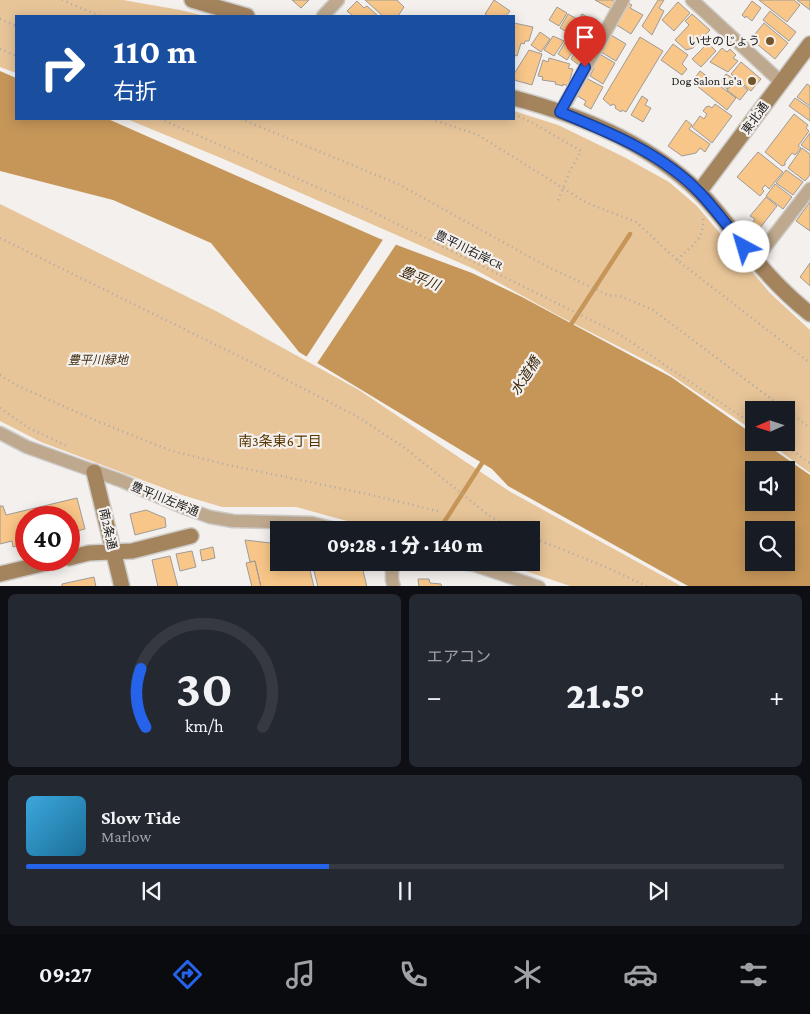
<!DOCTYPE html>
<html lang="ja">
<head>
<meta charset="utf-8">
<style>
	body { margin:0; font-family:"Crimson Pro","Noto Sans JP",serif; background:#242831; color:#f1f3f6; height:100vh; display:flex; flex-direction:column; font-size:19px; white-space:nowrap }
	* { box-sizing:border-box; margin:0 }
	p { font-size:16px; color:#9ea1a6 }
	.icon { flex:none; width:28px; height:28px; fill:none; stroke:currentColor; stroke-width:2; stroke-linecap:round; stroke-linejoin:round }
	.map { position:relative; height:586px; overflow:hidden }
	.drawer { display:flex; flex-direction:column; gap:8px; padding:8px; background:#0d0f14; flex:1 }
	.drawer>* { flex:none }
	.guide { position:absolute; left:15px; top:15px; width:500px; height:105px; border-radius:0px; box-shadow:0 2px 12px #0003; background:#1a4fa0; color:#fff; overflow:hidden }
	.needle { width:32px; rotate:267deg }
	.controls { position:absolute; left:745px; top:401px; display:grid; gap:10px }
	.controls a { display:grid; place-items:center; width:50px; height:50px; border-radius:0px; background:#171b24; box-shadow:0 2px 12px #0003; font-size:25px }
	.speed { position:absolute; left:15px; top:506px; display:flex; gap:10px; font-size:25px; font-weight:700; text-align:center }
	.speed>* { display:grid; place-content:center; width:65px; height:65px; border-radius:50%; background:#171b24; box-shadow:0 2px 12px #0003; line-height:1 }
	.speed .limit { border:8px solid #d22; background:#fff; color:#111 }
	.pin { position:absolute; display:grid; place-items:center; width:42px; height:42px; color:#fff; margin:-51px -21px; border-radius:50% 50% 50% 0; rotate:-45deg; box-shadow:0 0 5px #0007 }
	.pin .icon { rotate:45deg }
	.me { position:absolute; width:55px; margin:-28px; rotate:321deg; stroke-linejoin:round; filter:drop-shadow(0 0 4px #0008) }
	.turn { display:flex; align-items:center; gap:18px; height:105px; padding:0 15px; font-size:22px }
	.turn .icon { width:65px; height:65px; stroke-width:2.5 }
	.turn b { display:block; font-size:35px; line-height:42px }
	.big { font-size:38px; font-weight:800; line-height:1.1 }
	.drawer .widget { flex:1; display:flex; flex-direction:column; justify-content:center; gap:8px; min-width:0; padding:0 18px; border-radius:8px; background:#242831 }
	.drawer .dial { align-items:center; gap:0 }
	.dial svg { height:130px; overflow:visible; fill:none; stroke:#363941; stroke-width:7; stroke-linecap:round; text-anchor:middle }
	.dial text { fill:#f1f3f6; stroke:none }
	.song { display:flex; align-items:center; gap:15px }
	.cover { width:60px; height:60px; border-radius:8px; background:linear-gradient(135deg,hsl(200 70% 55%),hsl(200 70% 35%)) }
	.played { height:5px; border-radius:2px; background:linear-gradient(90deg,#2563eb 40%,#363941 40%) }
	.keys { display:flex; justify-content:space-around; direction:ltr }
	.heat { display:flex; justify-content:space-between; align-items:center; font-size:28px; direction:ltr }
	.drawer .tiles { flex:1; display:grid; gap:8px; grid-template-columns:1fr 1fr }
	.widget:last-child { grid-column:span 2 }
	.trip { position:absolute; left:270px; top:521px; width:270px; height:50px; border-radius:0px; background:#171b24; box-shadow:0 2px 12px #0003; font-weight:800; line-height:50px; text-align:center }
	.tabs { display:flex; height:80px; justify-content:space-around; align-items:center; background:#090b0e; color:#9ea1a6 }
	.tabs .icon { width:35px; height:35px }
	.tabs .on { color:#2563eb }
	.tabs b { font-size:22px; color:#f1f3f6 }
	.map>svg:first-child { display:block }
	.green { fill:#e8c599 }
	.water { fill:#c69659; fill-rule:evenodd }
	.pier { fill:#f3f0ed }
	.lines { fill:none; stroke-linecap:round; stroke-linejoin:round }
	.stream { stroke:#c69659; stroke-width:4.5 }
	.building { fill:#f8c688; stroke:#9e9b98 }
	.street-casing { stroke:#cdcbc8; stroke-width:15 }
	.secondary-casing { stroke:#cdcbc8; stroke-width:18 }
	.path { stroke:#aca9a7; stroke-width:2.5; stroke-dasharray:1 4; stroke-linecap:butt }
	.street { stroke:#bea88e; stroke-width:12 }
	.secondary { stroke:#a4845d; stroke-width:15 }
	.route-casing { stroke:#184099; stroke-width:12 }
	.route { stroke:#2563eb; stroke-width:9 }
	.poi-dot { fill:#74552a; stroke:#f3f0ed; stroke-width:2 }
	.labels { text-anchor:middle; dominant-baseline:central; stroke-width:4.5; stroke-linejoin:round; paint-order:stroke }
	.poi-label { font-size:12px; fill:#21201f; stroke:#f3f0ed; text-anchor:end }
	.street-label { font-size:12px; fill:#21201f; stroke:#f3f0ed }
	.park-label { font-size:12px; font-style:italic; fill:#432f13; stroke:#f3f0ed }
	.water-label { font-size:14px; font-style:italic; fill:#3d290d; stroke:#f3f0ed }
	.neighbourhood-label { font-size:14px; fill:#583600; stroke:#f3f0ed }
</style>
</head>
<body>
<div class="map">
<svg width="810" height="587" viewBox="0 0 810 587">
	<rect width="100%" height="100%" fill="#f3f0ed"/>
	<!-- green -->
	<path class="green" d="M 0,0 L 123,0 L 180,10 L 205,16 L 16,16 L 16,73 L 0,67 Z
		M 514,111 L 558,125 L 624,157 L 669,182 L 697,206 L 770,293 L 810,330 L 810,473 L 769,443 L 786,442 L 786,410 L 754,410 L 754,431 L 662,369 L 559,316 L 474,269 L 221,158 L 127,119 L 514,119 Z
		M 0,204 L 216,311 L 359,390 L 509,491 L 681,586 L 570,586 L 502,563 L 531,562 L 531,530 L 380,530 L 296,507 L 222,507 L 182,495 L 41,442 L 0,421 Z"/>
	<!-- water -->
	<path class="water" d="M 0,71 L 16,78 L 16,119 L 108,119 L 378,238 L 472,273 L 522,297 L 671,377 L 754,435 L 754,442 L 764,443 L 810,475 L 810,586 L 688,586 L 508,486 L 492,469 L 299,352 L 211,243 L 113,200 L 0,171 ZM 754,470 L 786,470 L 786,502 L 754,502 ZM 754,530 L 786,530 L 786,562 L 754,562 Z"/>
	<!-- pier -->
	<path class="pier" d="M 384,238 L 397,243 L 316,365 L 305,359 Z"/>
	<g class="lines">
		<!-- stream -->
		<path class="stream" d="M 568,329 L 630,234
			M 439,530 L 484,460"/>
	</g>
	<!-- building -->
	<path class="building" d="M 292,0 L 309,0 L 301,8 Z
		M 365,0 L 397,0 L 404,7 L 398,16 L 383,16 Z
		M 494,0 L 510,11 L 506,16 L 488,16 L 485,14 Z
		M 595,0 L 612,0 L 617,3 L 613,10 Z
		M 658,0 L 664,0 L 659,8 L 664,11 L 652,35 L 642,26 Z
		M 759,0 L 794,0 L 800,5 L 787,22 Z
		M 797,0 L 810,0 L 810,10 Z
		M 357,1 L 364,8 L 367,6 L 378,16 L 353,16 L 347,11 Z
		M 752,1 L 761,8 L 752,21 L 746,16 L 745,18 L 742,15 Z
		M 678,2 L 690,13 L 674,31 L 662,20 Z
		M 628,3 L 632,5 L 630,8 L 643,15 L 631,34 L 615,24 Z
		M 557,7 L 567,13 L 559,26 L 549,20 Z
		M 770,11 L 796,32 L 789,41 L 763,20 Z
		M 568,14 L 577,19 L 569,33 L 560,28 Z
		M 582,14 L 591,19 L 584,32 L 574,27 Z
		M 692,14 L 710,30 L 693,48 L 686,50 L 675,40 L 689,25 L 685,21 Z
		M 592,19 L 602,25 L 594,39 L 584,33 Z
		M 514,23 L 533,27 L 529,41 L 525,41 L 524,44 L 521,43 L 517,56 L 514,55 Z
		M 764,23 L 788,43 L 775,59 L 751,39 Z
		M 540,32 L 550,39 L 541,52 L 531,45 Z
		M 611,35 L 626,44 L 616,61 L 601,52 Z
		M 553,36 L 564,41 L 554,56 L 544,50 Z
		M 640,37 L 663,51 L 626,112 L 622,110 L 621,112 L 615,108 L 616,106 L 612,104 L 611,106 L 603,99 Z
		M 566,41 L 575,48 L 567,60 L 558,54 Z
		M 708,43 L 716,51 L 701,67 L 692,59 Z
		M 673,44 L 688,55 L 682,64 L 687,69 L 682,75 L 661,60 Z
		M 722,48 L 727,52 L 730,49 L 736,55 L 733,58 L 738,61 L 728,72 L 710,62 Z
		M 529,50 L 542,54 L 532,85 L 514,80 L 514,74 Z
		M 576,50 L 585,55 L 579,65 L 571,59 Z
		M 598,53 L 615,63 L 603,84 L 590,76 L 594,68 L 591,66 Z
		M 549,58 L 570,64 L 568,68 L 573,69 L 568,86 L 563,84 L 563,86 L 555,84 L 556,82 L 542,80 L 543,77 L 538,76 L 543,60 L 548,62 Z
		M 741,62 L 761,79 L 751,91 L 731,74 Z
		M 700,71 L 736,98 L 727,110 L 692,82 Z
		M 726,74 L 734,79 L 727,89 L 719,83 Z
		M 584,77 L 603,87 L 591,109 L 584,105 L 586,101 L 574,94 Z
		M 736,80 L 748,90 L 740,100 L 727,90 Z
		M 807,84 L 810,86 L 810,106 L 797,97 Z
		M 642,96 L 648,100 L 645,105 L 651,108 L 643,122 L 631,115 Z
		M 795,98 L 810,108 L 810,121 L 789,106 Z
		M 715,104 L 732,116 L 712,143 L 692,127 L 700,116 L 704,119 L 707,114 L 703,111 L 706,107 L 709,106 L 712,108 Z
		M 794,114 L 808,125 L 806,128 L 809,131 L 798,146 L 801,148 L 795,155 L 792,153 L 785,162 L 785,165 L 782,166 L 765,152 Z
		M 686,120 L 692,125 L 689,129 L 710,144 L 705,152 L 700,148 L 696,153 L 682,156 L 668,146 Z
		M 810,133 L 810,151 L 801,145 Z
		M 802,148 L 810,154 L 810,175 L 805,181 L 788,168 Z
		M 758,152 L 783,172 L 769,189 L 765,185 L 762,189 L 764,191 L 760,196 L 737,177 Z
		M 786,170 L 803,182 L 793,195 L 776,183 Z
		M 775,184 L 792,197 L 783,209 L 766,196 Z
		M 766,197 L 777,206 L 760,228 L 752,223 L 755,219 L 750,216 Z
		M 810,202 L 810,231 L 796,221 Z
		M 810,263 L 810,286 L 800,277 Z
		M 77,498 L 85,529 L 69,533 L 69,518 L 26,518 L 26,544 L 13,547 L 12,541 L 0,544 L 0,506 L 3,506 L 6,515 Z
		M 146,510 L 165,518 L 166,527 L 135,535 L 130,514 Z
		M 245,540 L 279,544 L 279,562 L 308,562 L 314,587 L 261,587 L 255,561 L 250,562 Z
		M 213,547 L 215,558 L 202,561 L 200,550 Z
		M 192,551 L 196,567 L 180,571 L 176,554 Z
		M 170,556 L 178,587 L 158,587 L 152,560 Z
		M 255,561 L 261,587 L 252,587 L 246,563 Z
		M 331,562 L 361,562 L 367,587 L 318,587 L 313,567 Z
		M 94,577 L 96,587 L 62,587 L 62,584 Z
		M 418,579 L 429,579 L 430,583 L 441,584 L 442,587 L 419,587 Z"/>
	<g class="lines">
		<defs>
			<path id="street" d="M 692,0 L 781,82
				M 323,16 L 338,0
				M 560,113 L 623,0
				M 755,260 L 810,189
				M 0,433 L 27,447 L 122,481 L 185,508 L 210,517 L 233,521 L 312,523 L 339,530
				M 392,562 L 392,580 L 394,587
				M 456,562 L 474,565 L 539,587"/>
			<path id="secondary" d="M 192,0 L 247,16
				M 514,98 C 579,115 649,144 698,191 C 719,211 735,236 754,258 C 771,279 789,297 810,314
				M 699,192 L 810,44
				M 94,472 L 122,587
				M 69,558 L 89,553 L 132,551 L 191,536
				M 0,574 L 59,560"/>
		</defs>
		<!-- street casing -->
		<use href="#street" class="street-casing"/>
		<!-- secondary casing -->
		<use href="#secondary" class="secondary-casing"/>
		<!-- path -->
		<path class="path" d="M 62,0 L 100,16
			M 0,19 L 16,26
			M 0,49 L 16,56
			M 514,114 L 533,123 L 581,151 L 569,173 L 558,201
			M 160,119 L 363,207 L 619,334 L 754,425
			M 241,119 L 398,184 L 548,267 L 608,295 L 620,296 L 653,310 L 786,410
			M 431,119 L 478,135 L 587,203 L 636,222 L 677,260 L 810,363
			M 0,238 L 285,379 L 358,417 L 405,448 L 487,514 L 512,530
			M 677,260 C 692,245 705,240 703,216
			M 0,375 L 18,386 L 99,422 L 172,451 L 228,465 L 372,495 L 441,512
			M 0,408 L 27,427 L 69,447
			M 786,410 L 810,428
			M 780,442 L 810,463
			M 531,537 L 608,568 L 648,587"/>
		<!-- street -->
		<use href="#street" class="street"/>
		<!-- secondary -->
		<use href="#secondary" class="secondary"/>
	</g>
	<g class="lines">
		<defs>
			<path id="route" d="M 585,67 L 560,112 C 609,132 663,154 700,193 C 716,210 730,229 744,247"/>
		</defs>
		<!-- route casing -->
		<use href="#route" class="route-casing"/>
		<!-- route -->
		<use href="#route" class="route"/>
	</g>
	<!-- markers -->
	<g class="poi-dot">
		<circle cx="770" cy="41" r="5"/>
		<circle cx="752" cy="81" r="5"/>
	</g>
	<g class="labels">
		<!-- poi labels -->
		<g class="poi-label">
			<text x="760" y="41">いせのじょう</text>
			<text x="742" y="81">Dog Salon Le'a</text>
		</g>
		<!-- street labels -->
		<g class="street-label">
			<text transform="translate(755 118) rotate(-54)">東北通</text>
			<text transform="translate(469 250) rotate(26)">豊平川右岸CR</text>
			<text transform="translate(165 499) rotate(22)">豊平川左岸通</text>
			<text transform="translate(108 529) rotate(77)">南2条通</text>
		</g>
		<!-- park labels -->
		<g class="park-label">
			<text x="98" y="360">豊平川緑地</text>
		</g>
		<!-- water labels -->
		<g class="water-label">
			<text transform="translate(420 278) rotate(22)">豊平川</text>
			<text transform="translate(525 376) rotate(-57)">水道橋</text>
		</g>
		<!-- neighbourhood labels -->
		<g class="neighbourhood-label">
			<text x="280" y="441">南3条東6丁目</text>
		</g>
	</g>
</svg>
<div class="controls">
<a><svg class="needle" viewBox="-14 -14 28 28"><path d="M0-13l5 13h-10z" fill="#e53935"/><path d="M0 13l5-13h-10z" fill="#9ea1a6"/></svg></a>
<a><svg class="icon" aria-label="sound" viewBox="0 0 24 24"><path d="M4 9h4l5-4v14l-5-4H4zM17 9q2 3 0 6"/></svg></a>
<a><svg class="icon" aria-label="search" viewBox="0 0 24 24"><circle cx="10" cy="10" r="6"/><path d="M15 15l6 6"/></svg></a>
</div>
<div class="speed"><div class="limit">40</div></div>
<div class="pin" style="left:585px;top:67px;background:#d93025"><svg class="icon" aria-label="arrive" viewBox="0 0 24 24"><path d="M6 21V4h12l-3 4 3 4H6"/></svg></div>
<svg class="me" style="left:744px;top:247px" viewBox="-20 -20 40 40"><circle r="19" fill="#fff"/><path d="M0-13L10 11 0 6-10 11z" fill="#2563eb"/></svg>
<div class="trip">09:28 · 1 分 · 140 m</div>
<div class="guide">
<div class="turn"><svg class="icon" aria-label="right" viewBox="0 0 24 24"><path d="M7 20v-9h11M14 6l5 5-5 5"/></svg><div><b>110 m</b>右折</div></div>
</div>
</div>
<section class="drawer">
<div class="tiles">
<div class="widget dial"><svg viewBox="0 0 100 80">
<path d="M14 69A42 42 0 1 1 86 69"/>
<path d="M14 69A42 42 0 0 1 11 33" stroke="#2563eb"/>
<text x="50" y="56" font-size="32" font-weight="700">30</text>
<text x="50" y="72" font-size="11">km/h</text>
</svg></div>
<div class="widget"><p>エアコン</p>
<div class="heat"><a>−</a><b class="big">21.5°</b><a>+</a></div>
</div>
<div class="widget">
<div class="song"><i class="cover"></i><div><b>Slow Tide</b><p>Marlow</p></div></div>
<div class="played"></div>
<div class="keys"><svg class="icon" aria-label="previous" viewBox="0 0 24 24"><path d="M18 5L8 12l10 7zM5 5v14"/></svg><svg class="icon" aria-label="pause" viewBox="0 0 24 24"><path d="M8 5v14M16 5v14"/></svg><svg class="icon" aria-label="next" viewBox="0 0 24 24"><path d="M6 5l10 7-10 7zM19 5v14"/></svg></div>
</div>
</div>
</section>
<nav class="tabs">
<b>09:27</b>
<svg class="icon on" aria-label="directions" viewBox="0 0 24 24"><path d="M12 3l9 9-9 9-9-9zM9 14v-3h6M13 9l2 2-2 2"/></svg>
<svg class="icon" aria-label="music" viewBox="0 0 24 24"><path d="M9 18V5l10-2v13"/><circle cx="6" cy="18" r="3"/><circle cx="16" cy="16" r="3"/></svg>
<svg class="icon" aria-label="phone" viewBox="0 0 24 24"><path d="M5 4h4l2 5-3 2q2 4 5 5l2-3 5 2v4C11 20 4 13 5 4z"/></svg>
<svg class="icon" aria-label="climate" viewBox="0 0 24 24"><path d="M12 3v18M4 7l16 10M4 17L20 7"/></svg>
<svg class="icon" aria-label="car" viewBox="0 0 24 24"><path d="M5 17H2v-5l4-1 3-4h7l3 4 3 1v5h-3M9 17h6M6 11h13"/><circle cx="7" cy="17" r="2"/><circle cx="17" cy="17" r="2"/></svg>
<svg class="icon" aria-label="filters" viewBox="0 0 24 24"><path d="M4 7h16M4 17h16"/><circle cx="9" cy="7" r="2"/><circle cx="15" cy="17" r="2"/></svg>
</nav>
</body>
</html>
